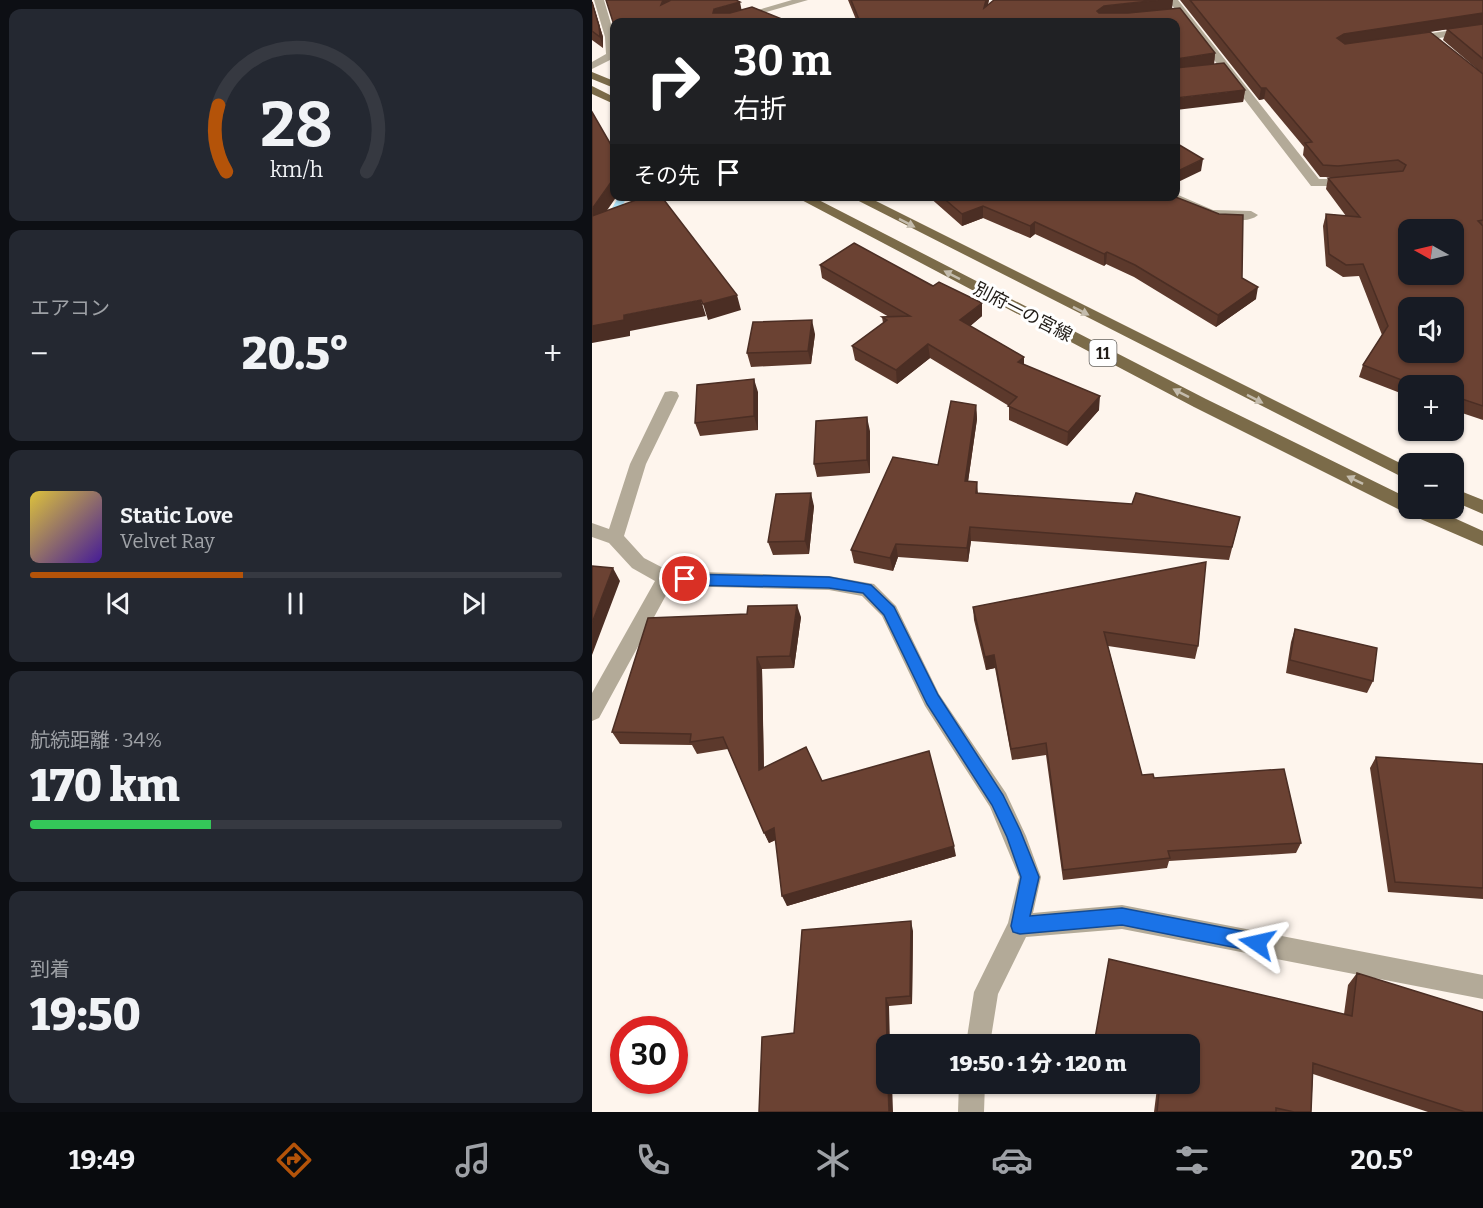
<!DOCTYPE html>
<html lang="ja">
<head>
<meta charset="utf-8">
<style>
	body { margin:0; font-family:Bitter,"Noto Sans JP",serif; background:#242831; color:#f1f3f6; height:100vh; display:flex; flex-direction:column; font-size:22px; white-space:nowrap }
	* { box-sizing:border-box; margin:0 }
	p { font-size:20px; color:#9ea1a6 }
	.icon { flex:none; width:33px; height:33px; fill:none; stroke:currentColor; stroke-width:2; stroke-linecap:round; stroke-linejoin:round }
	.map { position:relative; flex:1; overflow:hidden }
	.details { display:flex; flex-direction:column; gap:9px; padding:9px; background:#0d0f14; width:592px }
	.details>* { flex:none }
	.hud { position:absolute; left:18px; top:18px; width:570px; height:183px; border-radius:12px; box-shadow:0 2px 4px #0004; background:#202124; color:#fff; overflow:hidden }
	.needle { width:39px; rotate:278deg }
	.buttons { position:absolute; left:806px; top:219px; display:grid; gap:12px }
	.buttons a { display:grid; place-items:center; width:66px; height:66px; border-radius:12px; background:#171b24; box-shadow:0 2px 4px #0004; font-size:30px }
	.speed { position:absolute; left:18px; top:1016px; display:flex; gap:12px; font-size:30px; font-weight:700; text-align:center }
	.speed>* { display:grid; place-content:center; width:78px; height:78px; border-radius:50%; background:#171b24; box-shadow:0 2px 4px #0004; line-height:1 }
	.speed .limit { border:9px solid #d22; background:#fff; color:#111 }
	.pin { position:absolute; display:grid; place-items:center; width:51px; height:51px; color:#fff; margin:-26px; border:3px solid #fff; border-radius:50%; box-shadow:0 2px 6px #0007 }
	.me { position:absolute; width:66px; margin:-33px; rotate:281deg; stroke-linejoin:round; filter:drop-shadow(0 0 4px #0008) }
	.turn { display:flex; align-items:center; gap:21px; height:126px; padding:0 24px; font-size:27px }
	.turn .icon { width:78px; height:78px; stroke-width:2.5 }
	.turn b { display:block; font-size:42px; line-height:51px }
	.then { display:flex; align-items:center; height:57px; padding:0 24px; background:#0003; gap:12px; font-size:22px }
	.big { font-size:45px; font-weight:800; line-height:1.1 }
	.details .widget { flex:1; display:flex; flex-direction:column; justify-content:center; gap:9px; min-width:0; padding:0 21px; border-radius:12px; background:#242831 }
	.details .dial { align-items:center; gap:0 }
	.dial svg { height:156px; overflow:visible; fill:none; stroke:#363941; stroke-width:7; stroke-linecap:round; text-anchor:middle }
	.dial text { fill:#f1f3f6; stroke:none }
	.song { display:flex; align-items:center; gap:18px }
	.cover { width:72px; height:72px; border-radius:9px; background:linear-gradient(135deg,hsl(50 70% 55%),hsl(260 70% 35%)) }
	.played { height:6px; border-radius:3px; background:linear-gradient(90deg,#b45309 40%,#363941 40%) }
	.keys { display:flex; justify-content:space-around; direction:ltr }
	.heat { display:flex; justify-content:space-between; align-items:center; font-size:33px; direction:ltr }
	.charge { height:9px; border-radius:4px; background:linear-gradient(90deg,#34c759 34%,#363941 0) }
	.trip { position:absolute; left:284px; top:1034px; width:324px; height:60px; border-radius:12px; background:#171b24; box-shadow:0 2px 4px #0004; font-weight:800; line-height:60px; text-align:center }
	.dock { display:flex; height:96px; justify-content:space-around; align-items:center; background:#090b0e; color:#9ea1a6 }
	.dock .icon { width:42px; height:42px }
	.dock .current { color:#b45309 }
	.dock b { font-size:27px; color:#f1f3f6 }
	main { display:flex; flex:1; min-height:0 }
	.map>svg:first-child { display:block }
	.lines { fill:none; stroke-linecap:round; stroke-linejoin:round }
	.stream { fill:#aee3f9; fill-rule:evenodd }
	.street { fill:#b3aa98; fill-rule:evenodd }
	.primary { fill:#7b6b49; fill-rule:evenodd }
	.wall { fill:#5c392c }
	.shaded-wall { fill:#4b2e24 }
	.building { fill:#6b4233; stroke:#4b2e24; stroke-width:1.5; fill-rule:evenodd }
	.oneway { fill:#c4bcad }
	.route { fill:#1a73e8; stroke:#114b97; stroke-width:1.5 }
	.labels { text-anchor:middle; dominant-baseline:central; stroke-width:6; stroke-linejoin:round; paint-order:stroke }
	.shield { fill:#fff; stroke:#64615d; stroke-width:1.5 }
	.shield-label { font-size:16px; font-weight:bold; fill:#221d18 }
	.street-label { font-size:18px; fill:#221d18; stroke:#fff }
</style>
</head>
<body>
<main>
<section class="details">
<div class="widget dial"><svg viewBox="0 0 100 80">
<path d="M14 69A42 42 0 1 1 86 69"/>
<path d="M14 69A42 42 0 0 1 10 35" stroke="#b45309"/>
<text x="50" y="56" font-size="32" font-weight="700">28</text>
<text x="50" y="72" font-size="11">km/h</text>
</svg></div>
<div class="widget"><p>エアコン</p>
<div class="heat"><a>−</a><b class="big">20.5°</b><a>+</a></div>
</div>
<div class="widget">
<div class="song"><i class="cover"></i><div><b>Static Love</b><p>Velvet Ray</p></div></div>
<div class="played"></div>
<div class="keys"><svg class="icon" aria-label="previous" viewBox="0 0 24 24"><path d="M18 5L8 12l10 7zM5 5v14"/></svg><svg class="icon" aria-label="pause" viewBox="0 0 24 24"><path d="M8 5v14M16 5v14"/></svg><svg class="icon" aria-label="next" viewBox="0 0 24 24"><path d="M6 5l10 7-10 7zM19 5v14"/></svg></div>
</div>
<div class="widget"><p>航続距離 · 34%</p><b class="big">170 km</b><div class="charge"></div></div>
<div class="widget"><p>到着</p><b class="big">19:50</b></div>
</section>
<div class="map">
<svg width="891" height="1112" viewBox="0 0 891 1112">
	<rect width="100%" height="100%" fill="#fef5ed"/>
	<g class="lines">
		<!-- stream -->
		<path class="stream" d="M 27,196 L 36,196 L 22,219 L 0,230 L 0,223 L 16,215 Z"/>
		<!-- street -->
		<path class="street" d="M 2,0 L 12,0 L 22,34 L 22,58 L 0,69 L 0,62 L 14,54 L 13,37 Z
			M 200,0 L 216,0 L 140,22 L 125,22 Z
			M 576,0 L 586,0 L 727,179 L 759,179 L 763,180 L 765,183 L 763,186 L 719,186 Z
			M 891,26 L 891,32 L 818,42 L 813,39 L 818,36 Z
			M 584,194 L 621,210 L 659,211 L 666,215 C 650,230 587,210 572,196 L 584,196 Z
			M 79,391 L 85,392 L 87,396 L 54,464 L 32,536 L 52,558 L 77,571 L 237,576 L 282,584 L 304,606 L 347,694 L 414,793 L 434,836 L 449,877 L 441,913 L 530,905 L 891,975 L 891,999 L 530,929 L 434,937 L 406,994 L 398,1044 L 374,1044 L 382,992 L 416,923 L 427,877 L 398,807 L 333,706 L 290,616 L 270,596 L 237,590 L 79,586 L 7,718 L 0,721 L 0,693 L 63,581 L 40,568 L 17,543 L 0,537 L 0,523 L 17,529 L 38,464 L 71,396 L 73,392 Z
			M 367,1083 L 393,1083 L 392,1112 L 366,1112 Z"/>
		<!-- primary -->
		<path class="primary" d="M 0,72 L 22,81 L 22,88 L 0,79 Z
			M 0,86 L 22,97 L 22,104 L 0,94 Z
			M 202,196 L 219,196 L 614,399 L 816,498 L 816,508 L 840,508 L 891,531 L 891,546 L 810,511 L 602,407 Z
			M 257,196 L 274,196 L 816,467 L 816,480 Z
			M 861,488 L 891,500 L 891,514 L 861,501 Z"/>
	</g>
	<!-- wall -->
	<path class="wall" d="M 256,0 L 397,0 L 396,4 L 580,8 L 623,53 L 622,64 L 653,90 L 651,102 L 584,22 L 265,22 Z
		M 588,0 L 891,0 L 891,24 L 773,41 L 891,74 L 891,420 L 861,410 L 861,386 L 816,386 L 816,396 L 767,377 L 771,365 L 790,335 L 767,276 L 751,277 L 734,266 L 731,226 L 734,214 L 754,216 L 734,189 L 736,178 L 739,177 L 728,177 L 711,155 L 712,147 L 672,99 L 667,100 Z
		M 0,1 L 11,37 L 11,48 L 0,40 Z
		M 891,24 L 891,74 L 851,40 L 855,29 Z
		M 336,196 L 581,196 L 650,278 L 664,299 L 624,327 L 542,277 L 514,264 L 512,266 L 443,234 L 438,238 L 391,218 L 370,226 Z
		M 228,265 L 390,316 L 378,326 L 432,357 L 432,364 L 507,410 L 475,446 L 417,420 L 417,406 L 338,358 L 305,384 L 263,360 L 260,346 L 291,323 L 290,317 L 297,317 L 230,278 Z
		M 223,334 L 219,364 L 159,367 L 155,353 Z
		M 166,392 L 166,430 L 108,436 L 103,423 Z
		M 384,405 L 385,419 L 376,482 L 385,482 L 386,493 L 648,517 L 637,560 L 379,541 L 376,562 L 306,557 L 301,571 L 262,563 L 259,550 L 346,465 Z
		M 278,431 L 278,473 L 225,477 L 222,464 Z
		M 222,506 L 217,554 L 181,555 L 176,542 Z
		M 381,607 L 606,646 L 603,659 L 516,646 L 550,775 L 562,778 L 709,843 L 704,853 L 577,861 L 575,868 L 471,880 L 454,755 L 420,760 L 403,668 L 394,670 L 382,620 Z
		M 209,617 L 202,668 L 170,669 L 172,768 L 230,781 L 364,856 L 195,906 L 184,840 L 177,843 L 136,749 L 105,754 L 100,745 L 28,744 L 20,732 Z
		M 703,629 L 781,681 L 775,693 L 694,673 L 699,642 Z
		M 784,757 L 891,764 L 891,899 L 796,892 L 778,768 Z
		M 321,931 L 320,1004 L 297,1006 L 202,1033 Z
		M 765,973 L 891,1112 L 836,1112 L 721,1074 L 719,1112 L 562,1112 L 565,1088 L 547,1083 L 597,1083 L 752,1014 L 756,985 Z"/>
	<!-- shaded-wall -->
	<path class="shaded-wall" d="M 71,0 L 78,0 L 72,16 L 69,5 Z
		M 394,0 L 397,0 L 392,19 L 392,8 Z
		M 566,0 L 581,0 L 580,9 L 512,17 L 505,11 L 512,6 Z
		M 0,1 L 11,37 L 11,48 L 8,37 Z
		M 148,2 L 150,12 L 124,20 L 121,13 L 122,9 Z
		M 891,13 L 891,24 L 750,45 L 745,38 L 752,34 Z
		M 623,53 L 622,64 L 584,70 L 585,59 Z
		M 669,88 L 674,88 L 672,99 L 667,100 Z
		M 653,90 L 651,102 L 584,110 L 584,98 Z
		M 611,159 L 609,171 L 584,183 L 584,172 Z
		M 22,178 L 22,196 L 25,196 L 0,232 L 0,209 Z
		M 391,206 L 391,218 L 370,226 L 370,214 Z
		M 443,222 L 443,234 L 438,238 L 438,226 Z
		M 515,252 L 514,264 L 512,266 L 512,254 Z
		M 666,287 L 664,299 L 624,327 L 626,315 Z
		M 145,295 L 149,310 L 116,320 L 111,304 Z
		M 109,300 L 114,316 L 38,331 L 38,336 L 0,343 L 0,326 L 32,315 Z
		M 390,303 L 390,316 L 369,334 L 368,320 Z
		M 220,320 L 223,334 L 219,364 L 216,351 Z
		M 336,344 L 338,358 L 305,384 L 304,370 Z
		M 432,357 L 432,370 L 426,362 Z
		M 162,379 L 166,392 L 166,430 L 162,416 Z
		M 508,396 L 507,410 L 475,446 L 476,432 Z
		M 384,405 L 385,419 L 374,495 L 373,481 Z
		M 275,417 L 278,431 L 278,473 L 275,460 Z
		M 219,493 L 222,506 L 217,554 L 213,541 Z
		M 378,527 L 379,541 L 376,562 L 375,548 Z
		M 304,544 L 306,557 L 301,571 L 298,558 Z
		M 21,568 L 28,581 L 0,655 L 0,623 Z
		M 205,605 L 209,617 L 202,668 L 198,656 Z
		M 402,655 L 403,668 L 394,670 L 393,657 Z
		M 165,657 L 170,669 L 172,781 L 167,770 Z
		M 182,828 L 187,838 L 177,843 L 172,833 Z
		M 362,846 L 364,856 L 195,906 L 190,896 Z
		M 319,921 L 321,931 L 320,1004 L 318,996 Z
		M 294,998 L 297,1006 L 298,1044 L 295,1044 Z
		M 296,1083 L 300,1083 L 301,1112 L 297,1112 Z"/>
	<!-- building -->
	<path class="building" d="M 14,0 L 71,0 L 69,5 L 79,0 L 144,0 L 148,2 L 122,9 L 121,13 L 138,13 L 160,7 L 197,22 L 22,22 L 22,48 L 21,46 L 21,22 Z
		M 259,0 L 394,0 L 392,8 L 402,0 L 566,0 L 512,6 L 505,11 L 507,13 L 536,13 L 588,8 L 623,53 L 585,59 L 584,68 L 632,63 L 653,90 L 584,98 L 584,22 L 268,22 Z
		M 598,0 L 891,0 L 891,13 L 752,34 L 745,38 L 753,44 L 838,32 L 891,74 L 891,220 L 886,221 L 891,226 L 891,406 L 861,396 L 861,386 L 825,386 L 771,365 L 796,326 L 771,264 L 754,265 L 737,254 L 734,214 L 768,217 L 736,178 L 811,171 L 814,165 L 806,160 L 746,166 L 731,165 L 713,143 L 720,142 L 674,88 L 669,88 ZM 816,230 L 861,230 L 861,274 L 816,274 ZM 816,308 L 861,308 L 861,352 L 816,352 Z
		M 0,2 L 7,26 L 8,37 L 0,31 Z
		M 891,24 L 891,59 L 855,29 Z
		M 0,112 L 22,150 L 22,178 L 0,209 Z
		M 584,143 L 611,159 L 584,172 Z
		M 55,196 L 69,196 L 145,295 L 111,304 L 109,300 L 32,315 L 32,320 L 0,326 L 0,216 Z
		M 349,196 L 581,196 L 627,214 L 651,215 L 650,278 L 666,287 L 626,315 L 543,265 L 515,252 L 512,254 L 443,222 L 438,226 L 391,206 L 370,214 Z
		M 262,243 L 341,286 L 347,282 L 390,303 L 368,320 L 432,357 L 426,362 L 508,396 L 476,432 L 416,406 L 425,397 L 336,344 L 304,370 L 260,346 L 295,320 L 290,317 L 318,316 L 228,265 Z
		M 220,320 L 216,351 L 155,353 L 161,322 Z
		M 162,379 L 162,416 L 103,423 L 105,385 Z
		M 359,401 L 384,405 L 373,481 L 385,482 L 384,493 L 540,504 L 544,493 L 648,517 L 640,547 L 378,527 L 375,548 L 304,544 L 298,558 L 259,550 L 301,457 L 346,465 Z
		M 275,417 L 275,460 L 222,464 L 224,421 Z
		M 219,493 L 213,541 L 176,542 L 184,494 Z
		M 614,562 L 606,646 L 512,632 L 550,775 L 561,774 L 562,778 L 692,769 L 709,843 L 576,851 L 578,858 L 471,870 L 454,743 L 419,749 L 402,655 L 393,657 L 381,607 Z
		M 0,566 L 21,568 L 0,623 Z
		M 205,605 L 198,656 L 165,657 L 167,770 L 214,747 L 230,781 L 337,751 L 362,846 L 190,896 L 182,828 L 172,833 L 131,737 L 98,742 L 99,734 L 20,732 L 56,618 L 155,614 L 156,606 Z
		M 703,629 L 785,648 L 781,681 L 698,660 Z
		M 784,757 L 891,764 L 891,888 L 803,882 Z
		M 319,921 L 318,996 L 294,998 L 295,1044 L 294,1044 L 294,1083 L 296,1083 L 297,1112 L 167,1112 L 170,1037 L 202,1033 L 210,930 Z
		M 517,959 L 760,1016 L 765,973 L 891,1012 L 891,1112 L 873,1112 L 721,1063 L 719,1112 L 702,1112 L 684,1108 L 684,1112 L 565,1112 L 568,1083 L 597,1083 L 597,1044 L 502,1044 Z"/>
	<!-- one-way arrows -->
	<defs><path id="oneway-solid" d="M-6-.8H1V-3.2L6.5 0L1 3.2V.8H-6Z" transform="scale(1.5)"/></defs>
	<g class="oneway">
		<use href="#oneway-solid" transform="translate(315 223) rotate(27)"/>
		<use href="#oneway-solid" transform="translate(360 275) rotate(-153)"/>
		<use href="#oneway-solid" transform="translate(489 311) rotate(27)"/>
		<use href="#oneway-solid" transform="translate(589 393) rotate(-153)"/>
		<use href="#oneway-solid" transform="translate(663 399) rotate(27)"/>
		<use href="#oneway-solid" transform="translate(763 480) rotate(-154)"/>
	</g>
	<!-- route -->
	<path class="route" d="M 93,574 L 237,577 L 279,585 L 302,607 L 346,695 L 411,795 L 428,830 L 447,877 L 438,916 L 530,908 L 665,934 L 671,937 L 674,943 L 671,950 L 665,952 L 530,925 L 428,934 L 421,932 L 419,926 L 429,877 L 415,837 L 400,805 L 335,704 L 292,615 L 271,593 L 237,588 L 93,585 L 86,579 Z"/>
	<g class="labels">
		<!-- shield labels -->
		<rect class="shield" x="497.5" y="340" width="27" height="26" rx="4.5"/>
		<g class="shield-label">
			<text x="511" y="353">11</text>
		</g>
		<!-- street labels -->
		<g class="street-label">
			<text transform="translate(431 312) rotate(27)">別府一の宮線</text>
		</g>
	</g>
</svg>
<div class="buttons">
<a><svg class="needle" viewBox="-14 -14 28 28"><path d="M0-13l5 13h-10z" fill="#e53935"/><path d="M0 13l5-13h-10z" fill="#9ea1a6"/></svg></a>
<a><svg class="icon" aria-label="sound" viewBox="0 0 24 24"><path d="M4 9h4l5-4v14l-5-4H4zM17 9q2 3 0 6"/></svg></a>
<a>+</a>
<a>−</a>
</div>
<div class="speed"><div class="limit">30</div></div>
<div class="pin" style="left:93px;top:579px;background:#d93025"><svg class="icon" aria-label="arrive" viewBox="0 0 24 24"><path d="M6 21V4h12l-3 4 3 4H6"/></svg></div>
<svg class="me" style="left:665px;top:943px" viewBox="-20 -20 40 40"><path d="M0-17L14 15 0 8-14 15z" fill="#1a73e8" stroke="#fff" stroke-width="4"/></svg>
<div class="trip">19:50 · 1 分 · 120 m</div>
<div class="hud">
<div class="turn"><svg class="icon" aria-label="right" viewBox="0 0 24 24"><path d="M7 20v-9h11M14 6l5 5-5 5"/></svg><div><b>30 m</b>右折</div></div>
<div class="then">その先<svg class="icon" aria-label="arrive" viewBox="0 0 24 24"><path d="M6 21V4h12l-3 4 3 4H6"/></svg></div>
</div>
</div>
</main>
<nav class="dock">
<b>19:49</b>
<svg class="icon current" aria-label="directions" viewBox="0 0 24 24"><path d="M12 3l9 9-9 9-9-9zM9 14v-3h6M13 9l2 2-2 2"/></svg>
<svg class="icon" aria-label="music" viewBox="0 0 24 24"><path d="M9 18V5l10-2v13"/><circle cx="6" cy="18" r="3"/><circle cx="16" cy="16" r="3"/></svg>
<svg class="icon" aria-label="phone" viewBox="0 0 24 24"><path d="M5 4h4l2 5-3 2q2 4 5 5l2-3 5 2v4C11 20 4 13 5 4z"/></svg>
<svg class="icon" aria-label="climate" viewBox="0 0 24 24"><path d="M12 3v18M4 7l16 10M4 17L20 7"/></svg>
<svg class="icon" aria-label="car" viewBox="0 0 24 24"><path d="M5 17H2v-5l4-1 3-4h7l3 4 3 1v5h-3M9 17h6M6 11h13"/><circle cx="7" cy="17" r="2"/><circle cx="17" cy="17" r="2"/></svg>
<svg class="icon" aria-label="filters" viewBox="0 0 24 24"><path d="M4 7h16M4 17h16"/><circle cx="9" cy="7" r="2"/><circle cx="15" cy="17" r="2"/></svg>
<b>20.5°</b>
</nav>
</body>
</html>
